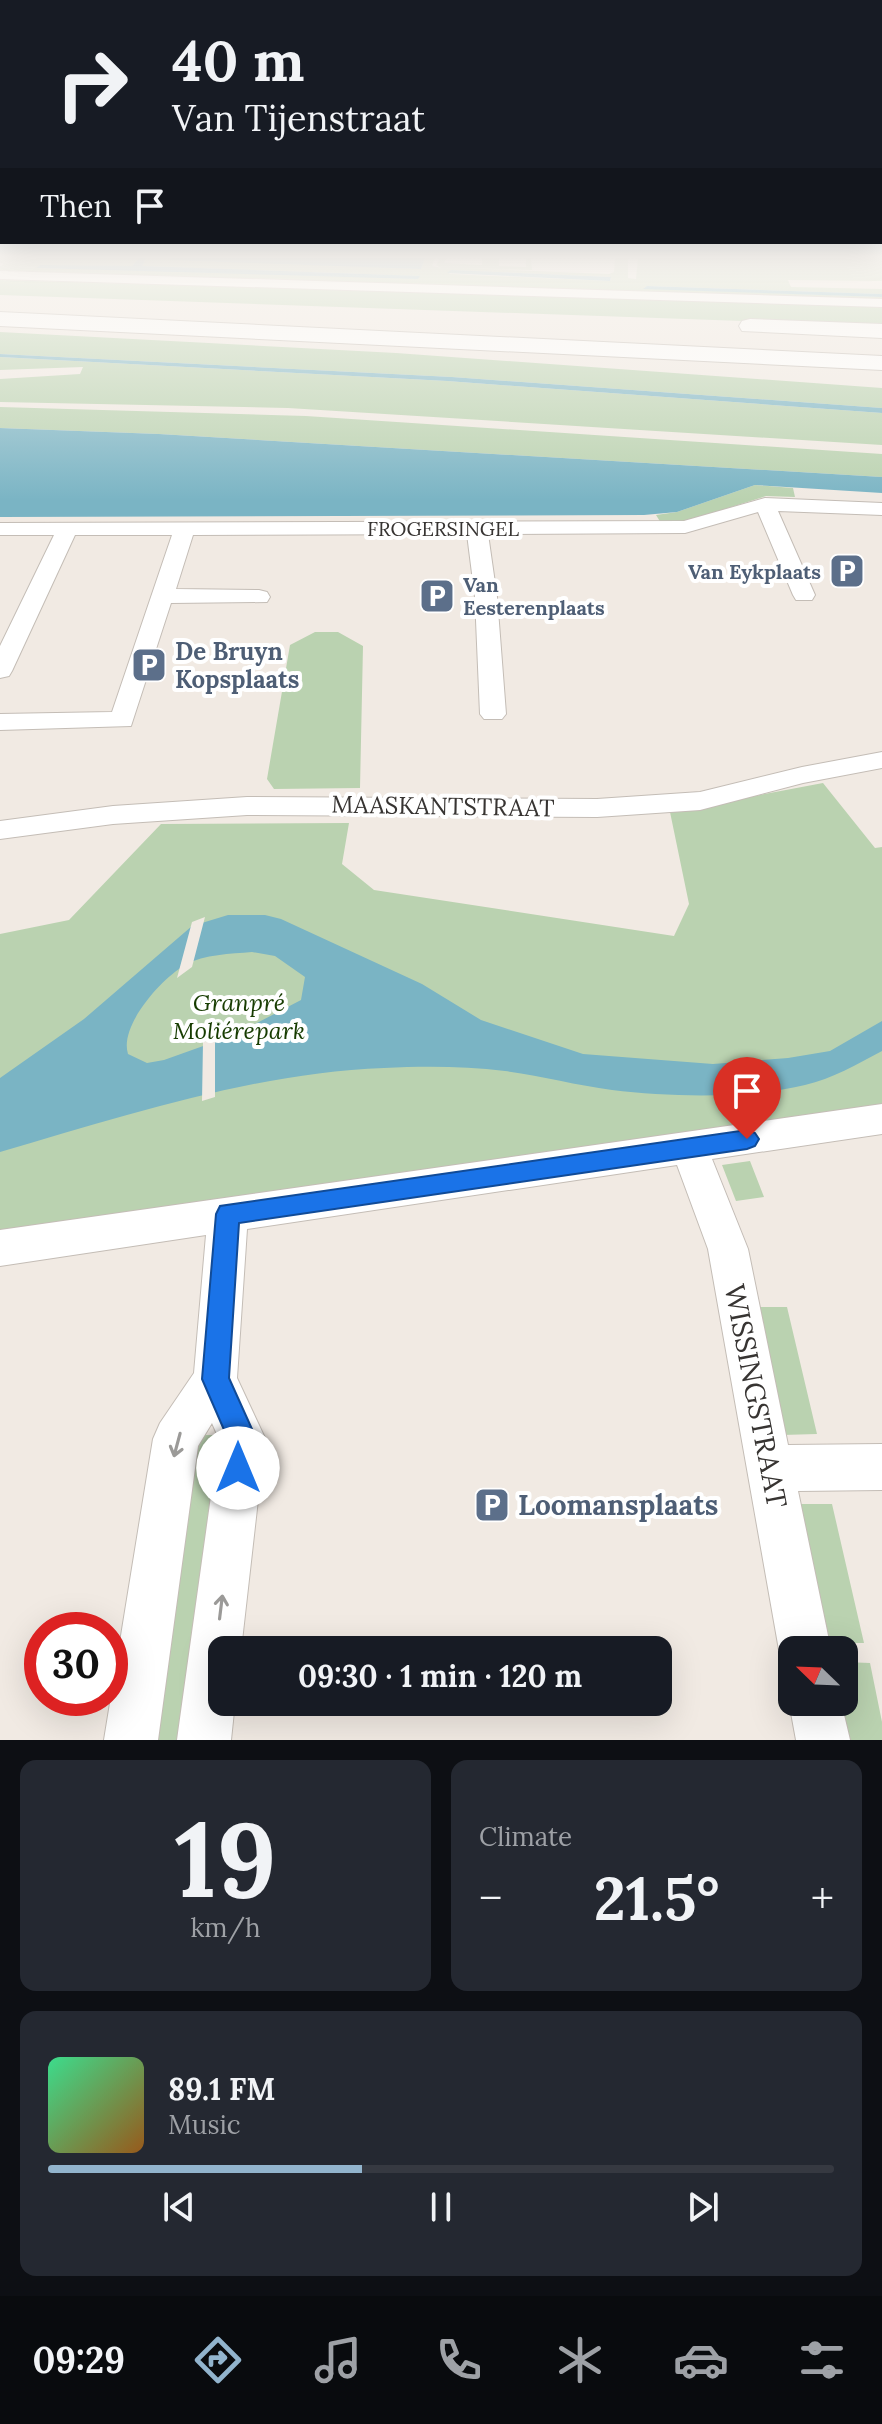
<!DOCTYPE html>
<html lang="en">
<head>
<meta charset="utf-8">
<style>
	body { margin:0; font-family:Lora,serif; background:#242831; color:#f1f3f6; height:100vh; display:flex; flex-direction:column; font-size:30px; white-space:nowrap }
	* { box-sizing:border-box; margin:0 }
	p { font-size:26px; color:#9ea1a6 }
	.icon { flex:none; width:44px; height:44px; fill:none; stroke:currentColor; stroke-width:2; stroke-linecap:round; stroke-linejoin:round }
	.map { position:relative; height:1740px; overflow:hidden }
	.sheet { display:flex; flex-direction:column; gap:20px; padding:20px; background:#0d0f14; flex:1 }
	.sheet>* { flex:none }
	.guide { position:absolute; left:0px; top:0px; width:882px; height:244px; box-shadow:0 8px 32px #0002; background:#171b24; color:#f1f3f6; overflow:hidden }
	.needle { width:52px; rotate:293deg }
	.tools { position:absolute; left:778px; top:1636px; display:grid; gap:16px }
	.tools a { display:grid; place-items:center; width:80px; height:80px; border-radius:16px; background:#171b24; box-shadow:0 8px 32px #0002; font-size:40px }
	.speed { position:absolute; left:24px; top:1612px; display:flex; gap:16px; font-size:40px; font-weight:700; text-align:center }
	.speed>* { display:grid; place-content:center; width:104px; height:104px; border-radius:50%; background:#171b24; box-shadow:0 8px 32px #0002; line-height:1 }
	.speed .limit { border:12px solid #d22; background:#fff; color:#111 }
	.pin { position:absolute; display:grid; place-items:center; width:68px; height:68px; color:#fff; margin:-82px -34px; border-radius:50% 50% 50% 0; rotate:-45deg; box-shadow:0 0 8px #0007 }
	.pin .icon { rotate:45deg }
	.me { position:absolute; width:88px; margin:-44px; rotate:0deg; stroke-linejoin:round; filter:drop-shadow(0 0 6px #0008) }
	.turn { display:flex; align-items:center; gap:28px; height:168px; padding:0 40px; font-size:36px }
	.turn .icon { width:104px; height:104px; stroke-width:2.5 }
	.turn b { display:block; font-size:56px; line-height:68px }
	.then { display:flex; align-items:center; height:76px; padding:0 40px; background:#0003; gap:16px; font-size:30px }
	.big { font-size:60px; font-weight:800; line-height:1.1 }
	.sheet .widget { flex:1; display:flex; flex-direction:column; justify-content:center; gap:12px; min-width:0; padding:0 28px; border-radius:16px; background:#242831 }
	.sheet .dial { align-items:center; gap:0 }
	.dial b { font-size:104px; line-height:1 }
	.song { display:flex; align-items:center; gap:24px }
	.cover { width:96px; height:96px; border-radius:12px; background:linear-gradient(135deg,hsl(150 70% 55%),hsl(30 70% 35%)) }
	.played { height:8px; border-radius:4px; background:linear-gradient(90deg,#92b4cd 40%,#363941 40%) }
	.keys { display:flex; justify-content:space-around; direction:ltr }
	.heat { display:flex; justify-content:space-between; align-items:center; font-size:44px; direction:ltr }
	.sheet .tiles { flex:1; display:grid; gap:20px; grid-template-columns:1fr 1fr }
	.widget:last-child { grid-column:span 2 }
	.trip { position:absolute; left:208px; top:1636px; width:464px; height:80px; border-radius:16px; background:#171b24; box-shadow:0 8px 32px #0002; font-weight:800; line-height:80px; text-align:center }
	.dock { display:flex; height:128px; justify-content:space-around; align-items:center; background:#090b0e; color:#9ea1a6 }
	.dock .icon { width:56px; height:56px }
	.dock .current { color:#92b4cd }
	.dock b { font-size:36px; color:#f1f3f6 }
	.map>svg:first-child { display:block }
	.green { fill:#bad2b0; fill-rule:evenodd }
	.water { fill:#7ab4c4; fill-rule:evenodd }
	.pier { fill:#f1eae3 }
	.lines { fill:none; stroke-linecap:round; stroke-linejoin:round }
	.minor-casing { stroke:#c4bdb6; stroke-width:2 }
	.motorway-casing { stroke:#c4bdb6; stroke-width:2 }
	.minor { fill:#fff; fill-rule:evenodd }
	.motorway { fill:#fff; fill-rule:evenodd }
	.oneway { stroke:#9b9a98 }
	.route { fill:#1a73e8; stroke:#114b97; stroke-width:2 }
	.labels { text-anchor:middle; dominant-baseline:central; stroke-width:8; stroke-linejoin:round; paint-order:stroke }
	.far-street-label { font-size:20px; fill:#373432; stroke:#fff }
	.far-service-label { font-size:20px; font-weight:bold; fill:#4e5e75; stroke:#fff; text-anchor:end }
	.service-label { font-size:24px; font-weight:bold; fill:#4e5e75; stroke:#fff; text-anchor:start }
	.street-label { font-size:24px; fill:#373432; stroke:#fff }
	.park-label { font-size:24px; font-style:italic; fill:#173c01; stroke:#fff }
	.near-street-label { font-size:28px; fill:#373432; stroke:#fff }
	.near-service-label { font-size:28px; font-weight:bold; fill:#4e5e75; stroke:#fff; text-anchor:start }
</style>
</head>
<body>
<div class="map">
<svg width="882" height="1740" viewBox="0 0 882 1740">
	<rect width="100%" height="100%" fill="#f1eae3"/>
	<!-- green -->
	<path class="green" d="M 0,258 L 139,258 L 132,266 L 41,265 L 38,268 L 419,276 L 141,266 L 146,258 L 171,258 L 421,269 L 425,258 L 435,258 L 432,266 L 441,268 L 436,265 L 440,258 L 447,258 L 444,263 L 482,265 L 482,258 L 499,258 L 499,266 L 526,267 L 526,258 L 531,258 L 532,270 L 461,268 L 609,274 L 614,272 L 615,258 L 628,258 L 628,278 L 636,279 L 638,258 L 882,258 L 882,281 L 788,280 L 791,287 L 882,289 L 882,294 L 648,286 L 644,288 L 882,297 L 882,300 L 0,272 L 0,266 L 4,264 L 0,263 ZM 451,270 L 611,277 L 610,281 L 449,274 Z
		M 0,280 L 882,306 L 882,326 L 0,295 Z
		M 0,332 L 396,353 L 882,388 L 882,408 L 452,377 L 0,354 Z
		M 0,357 L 447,381 L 882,413 L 882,445 L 288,408 L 0,402 L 0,379 L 80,374 L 83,367 L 0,370 Z
		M 0,407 L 306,416 L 882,454 L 882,477 L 159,434 L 0,428 Z
		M 755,485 L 793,488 L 795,497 L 766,496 L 684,522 L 661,523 L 656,515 L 677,512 Z
		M 315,632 L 338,632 L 363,646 L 360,788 L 274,789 L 267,779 L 290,645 Z
		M 823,783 L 875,848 L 882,847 L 882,1107 L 731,1125 L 656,1140 L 0,1238 L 0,934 L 69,920 L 161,824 L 349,823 L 342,864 L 374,890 L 674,936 L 689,904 L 670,812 Z
		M 750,1161 L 764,1197 L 736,1201 L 722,1165 Z
		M 755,1307 L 787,1307 L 817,1434 L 782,1435 Z
		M 193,1435 L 225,1435 L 186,1740 L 149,1740 Z
		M 795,1504 L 832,1504 L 864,1643 L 824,1643 Z
		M 844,1662 L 870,1663 L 882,1722 L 882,1740 L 846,1740 L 838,1702 L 844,1702 Z"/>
	<!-- water -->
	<path class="water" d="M 139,258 L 146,258 L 142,266 L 420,276 L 418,279 L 37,268 L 40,265 L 132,266 Z
		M 171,258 L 425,258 L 421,269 L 170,260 Z
		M 451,270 L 611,277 L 610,281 L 447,273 Z
		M 647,286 L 882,294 L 882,297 L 643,289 Z
		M 0,354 L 452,377 L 882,408 L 882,413 L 447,381 L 0,357 Z
		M 0,428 L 159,434 L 882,477 L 882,493 L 755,485 L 677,512 L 644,515 L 0,517 Z
		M 228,915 L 265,915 L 281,919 L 422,984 L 481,1020 L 583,1054 L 713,1064 L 788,1058 L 830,1051 L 882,1021 L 882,1051 C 857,1064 832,1079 805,1085 C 746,1099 672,1097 612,1090 C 576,1085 541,1076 505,1071 C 465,1066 423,1066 384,1068 C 253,1073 125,1116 0,1152 L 0,1078 L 84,1019 L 192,926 ZM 252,952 L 275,956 L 305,977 L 301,1000 L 234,1035 L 164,1060 L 147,1063 L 128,1054 C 119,1026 161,979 185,965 C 205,954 230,954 252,952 Z"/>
	<!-- pier -->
	<path class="pier" d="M 205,917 L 192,967 L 177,978 L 192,922 Z
		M 215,1038 L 215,1097 L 202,1101 L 203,1042 Z"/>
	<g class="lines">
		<defs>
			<path id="minor" d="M 0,271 L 882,299 L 882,307 L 0,279 Z
				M 765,498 L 882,503 L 882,515 L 778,511 L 815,595 L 812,600 L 796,600 L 793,595 L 758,512 L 685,533 L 488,534 L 497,597 L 506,714 L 502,719 L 484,719 L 480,714 L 475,597 L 467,534 L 193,535 L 176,589 L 259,590 L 267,592 L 270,597 L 267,602 L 171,603 L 131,726 L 0,730 L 0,714 L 112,712 L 172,535 L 75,535 L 12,671 L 9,676 L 0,678 L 0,646 L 54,535 L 0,535 L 0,523 L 684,521 Z
				M 882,752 L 882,768 L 803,783 L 700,810 L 597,817 L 247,815 L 113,824 L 0,839 L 0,821 L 113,806 L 247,797 L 597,799 L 700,792 L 802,767 Z
				M 882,1104 L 882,1134 L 712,1159 L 748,1249 L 788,1445 L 882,1444 L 882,1490 L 798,1491 L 831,1650 L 792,1650 L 792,1670 L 787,1668 L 779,1650 L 708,1249 L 677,1165 L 247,1229 L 237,1378 L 265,1438 L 241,1650 L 222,1650 L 222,1702 L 235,1702 L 231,1740 L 177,1740 L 219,1439 L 212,1423 L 198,1446 L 158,1740 L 104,1740 L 153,1439 L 160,1423 L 194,1373 L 206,1235 L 0,1266 L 0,1230 Z
				M 792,1694 L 792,1702 L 841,1702 L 850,1740 L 796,1740 L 789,1702 Z"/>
			<path id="motorway" d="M 0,312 L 882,356 L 882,370 L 0,326 Z
				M 750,319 L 882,324 L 882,338 L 742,331 L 739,326 L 742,321 Z"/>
		</defs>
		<!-- minor casing -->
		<use href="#minor" class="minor-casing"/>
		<!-- motorway casing -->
		<use href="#motorway" class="motorway-casing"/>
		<!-- minor -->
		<use href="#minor" class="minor"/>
		<!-- motorway -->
		<use href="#motorway" class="motorway"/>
	</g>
	<!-- one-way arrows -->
	<defs><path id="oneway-shaft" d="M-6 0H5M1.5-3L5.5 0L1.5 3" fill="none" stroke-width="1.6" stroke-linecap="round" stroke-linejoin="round" transform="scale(2)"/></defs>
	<g class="oneway">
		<use href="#oneway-shaft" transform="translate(177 1445) rotate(105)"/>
		<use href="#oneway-shaft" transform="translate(221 1607) rotate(-83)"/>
	</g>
	<!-- sky -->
	<linearGradient id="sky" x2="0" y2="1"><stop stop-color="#7cb4da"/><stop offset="0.51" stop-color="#f9f6f2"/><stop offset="1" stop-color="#f9f6f2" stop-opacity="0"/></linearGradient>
	<rect width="882" height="501" fill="url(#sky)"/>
	<!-- route -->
	<path class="route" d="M 747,1130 L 755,1133 L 759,1139 L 755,1146 L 747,1149 L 239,1223 L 229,1378 L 256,1438 L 248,1478 L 238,1482 L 228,1478 L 224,1468 L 228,1439 L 202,1379 L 216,1214 L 220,1206 Z"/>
	<!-- icons -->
	<defs>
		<symbol id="parking-square" viewBox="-11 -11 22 22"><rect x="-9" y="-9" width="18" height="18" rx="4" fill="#5c6f8a" stroke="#fff"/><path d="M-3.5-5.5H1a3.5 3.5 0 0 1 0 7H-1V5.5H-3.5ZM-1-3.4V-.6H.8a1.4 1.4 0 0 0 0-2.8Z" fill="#fff"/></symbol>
	</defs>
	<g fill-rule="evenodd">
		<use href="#parking-square" x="827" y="551" width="40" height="40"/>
		<use href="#parking-square" x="417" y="576" width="40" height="40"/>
		<use href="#parking-square" x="129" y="645" width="40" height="40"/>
		<use href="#parking-square" x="472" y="1485" width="40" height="40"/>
	</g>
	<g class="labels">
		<!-- far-street labels -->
		<g class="far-street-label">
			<text x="443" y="528">FROGERSINGEL</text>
		</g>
		<!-- far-service labels -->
		<g class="far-service-label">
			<text x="821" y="571">Van Eykplaats</text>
			<text x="463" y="584" text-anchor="start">Van<tspan x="463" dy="23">Eesterenplaats</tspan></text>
		</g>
		<!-- service labels -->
		<g class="service-label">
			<text x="175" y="651">De Bruyn<tspan x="175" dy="28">Kopsplaats</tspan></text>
		</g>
		<!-- street labels -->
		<g class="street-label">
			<text transform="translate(443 806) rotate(1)">MAASKANTSTRAAT</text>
		</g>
		<!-- park labels -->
		<g class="park-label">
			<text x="239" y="1002">Granpré<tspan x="239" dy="28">Moliérepark</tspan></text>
		</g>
		<!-- near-street labels -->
		<g class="near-street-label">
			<text transform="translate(756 1396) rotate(79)">WISSINGSTRAAT</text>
		</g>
		<!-- near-service labels -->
		<g class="near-service-label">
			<text x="518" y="1505">Loomansplaats</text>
		</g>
	</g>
</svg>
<div class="tools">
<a><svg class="needle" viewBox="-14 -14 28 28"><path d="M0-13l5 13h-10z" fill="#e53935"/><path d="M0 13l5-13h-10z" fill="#9ea1a6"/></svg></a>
</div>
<div class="speed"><div class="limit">30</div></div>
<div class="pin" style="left:747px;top:1139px;background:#d93025"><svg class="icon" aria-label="arrive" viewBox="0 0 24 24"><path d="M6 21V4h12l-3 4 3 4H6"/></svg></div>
<svg class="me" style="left:238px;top:1468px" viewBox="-20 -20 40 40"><circle r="19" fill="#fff"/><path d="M0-13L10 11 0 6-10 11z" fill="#1a73e8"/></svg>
<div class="trip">09:30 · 1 min · 120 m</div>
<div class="guide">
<div class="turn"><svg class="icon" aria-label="right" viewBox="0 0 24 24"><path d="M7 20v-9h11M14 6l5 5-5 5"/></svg><div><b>40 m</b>Van Tijenstraat</div></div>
<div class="then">Then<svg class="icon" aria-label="arrive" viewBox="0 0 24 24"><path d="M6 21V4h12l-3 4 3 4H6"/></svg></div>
</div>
</div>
<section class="sheet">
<div class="tiles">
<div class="widget dial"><b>19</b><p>km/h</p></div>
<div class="widget"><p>Climate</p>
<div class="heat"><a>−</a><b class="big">21.5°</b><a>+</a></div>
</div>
<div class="widget">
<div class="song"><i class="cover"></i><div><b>89.1 FM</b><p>Music</p></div></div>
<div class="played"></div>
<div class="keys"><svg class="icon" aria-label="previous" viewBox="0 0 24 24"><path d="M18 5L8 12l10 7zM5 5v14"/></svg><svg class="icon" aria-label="pause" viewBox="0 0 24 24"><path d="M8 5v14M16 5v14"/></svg><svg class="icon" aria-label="next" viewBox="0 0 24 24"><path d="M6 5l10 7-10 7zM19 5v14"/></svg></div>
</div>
</div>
</section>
<nav class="dock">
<b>09:29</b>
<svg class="icon current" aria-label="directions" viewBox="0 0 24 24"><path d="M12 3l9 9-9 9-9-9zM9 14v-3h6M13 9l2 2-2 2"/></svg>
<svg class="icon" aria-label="music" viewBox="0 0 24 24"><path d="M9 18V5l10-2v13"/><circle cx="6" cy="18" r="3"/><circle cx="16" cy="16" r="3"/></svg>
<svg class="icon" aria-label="phone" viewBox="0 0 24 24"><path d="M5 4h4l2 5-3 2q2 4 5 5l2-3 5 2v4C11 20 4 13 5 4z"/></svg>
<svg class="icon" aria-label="climate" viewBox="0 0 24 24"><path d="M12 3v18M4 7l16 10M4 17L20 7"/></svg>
<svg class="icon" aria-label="car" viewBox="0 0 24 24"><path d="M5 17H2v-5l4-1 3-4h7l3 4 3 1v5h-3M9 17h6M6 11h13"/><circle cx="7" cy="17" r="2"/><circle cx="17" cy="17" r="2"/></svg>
<svg class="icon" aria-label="filters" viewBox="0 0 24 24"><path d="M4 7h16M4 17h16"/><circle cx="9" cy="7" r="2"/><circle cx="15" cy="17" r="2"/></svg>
</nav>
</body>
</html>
